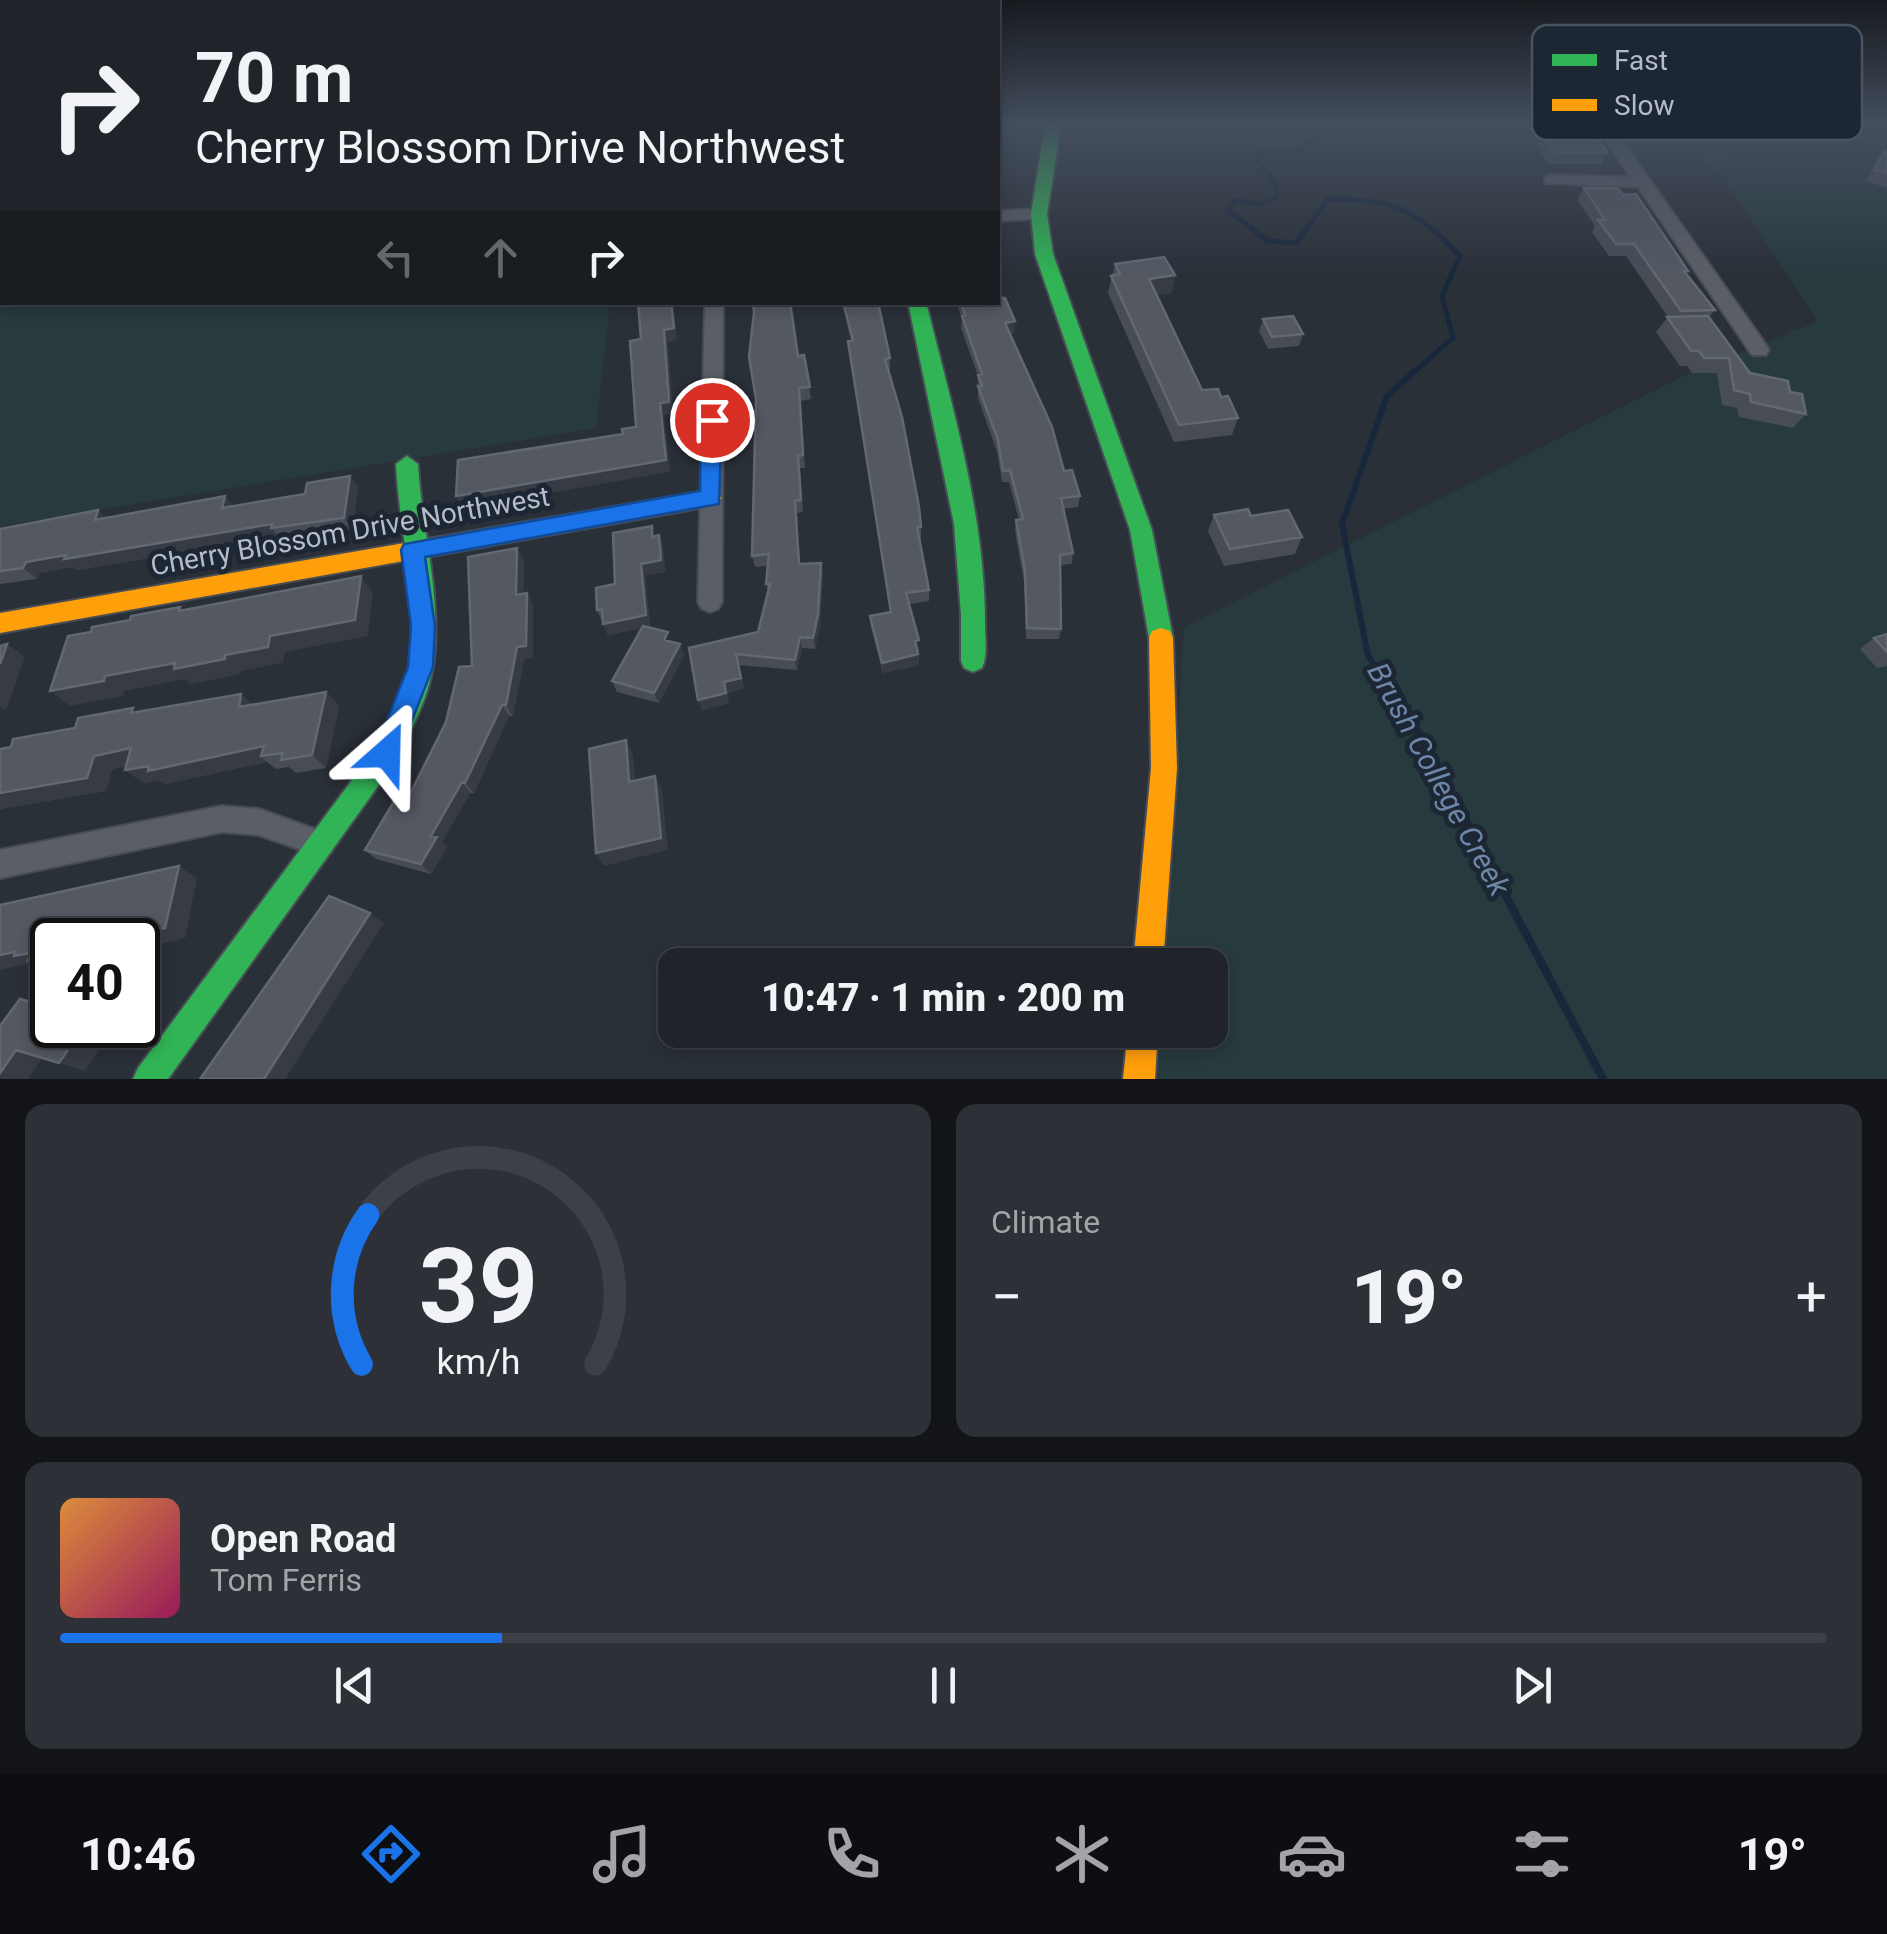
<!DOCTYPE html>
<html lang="en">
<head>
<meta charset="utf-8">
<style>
	body { margin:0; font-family:Roboto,sans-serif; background:#2d3036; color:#f1f3f6; height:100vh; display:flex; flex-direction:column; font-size:38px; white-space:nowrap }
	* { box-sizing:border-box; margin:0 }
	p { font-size:32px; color:#a2a4a8 }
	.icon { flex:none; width:55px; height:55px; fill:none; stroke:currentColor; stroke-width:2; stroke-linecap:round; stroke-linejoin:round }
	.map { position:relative; height:1079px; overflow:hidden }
	.details { display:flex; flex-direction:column; gap:25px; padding:25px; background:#121417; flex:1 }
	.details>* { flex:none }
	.top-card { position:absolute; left:0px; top:0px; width:1000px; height:305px; box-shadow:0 5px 15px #0003,0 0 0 2px #3d4147; background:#20242a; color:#f1f3f6; overflow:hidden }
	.speed { position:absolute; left:30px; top:918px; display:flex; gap:20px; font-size:50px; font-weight:700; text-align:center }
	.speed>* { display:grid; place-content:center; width:130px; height:130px; border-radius:50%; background:#20242a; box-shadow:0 5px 15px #0003,0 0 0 2px #3d4147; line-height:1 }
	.speed .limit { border:5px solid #111; border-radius:15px; background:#fff; color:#111 }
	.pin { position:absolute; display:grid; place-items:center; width:85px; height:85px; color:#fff; margin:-42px; border:5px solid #fff; border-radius:50%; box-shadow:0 2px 10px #0007 }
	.me { position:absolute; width:110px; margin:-55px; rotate:25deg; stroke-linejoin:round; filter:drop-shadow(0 0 8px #0008) }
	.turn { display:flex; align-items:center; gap:35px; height:210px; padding:0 30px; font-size:45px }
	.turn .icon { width:130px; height:130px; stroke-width:2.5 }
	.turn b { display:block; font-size:70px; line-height:85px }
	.lanes { display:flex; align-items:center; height:95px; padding:0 30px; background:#0003; justify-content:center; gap:50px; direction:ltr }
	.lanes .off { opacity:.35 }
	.big { font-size:75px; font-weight:800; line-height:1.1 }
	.details .tile { flex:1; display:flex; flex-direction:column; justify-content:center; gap:15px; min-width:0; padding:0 35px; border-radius:20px; background:#2d3036 }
	.details .dial { align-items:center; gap:0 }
	.dial svg { height:260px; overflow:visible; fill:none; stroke:#3d4147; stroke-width:7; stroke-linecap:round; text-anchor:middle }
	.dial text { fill:#f1f3f6; stroke:none }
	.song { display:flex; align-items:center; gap:30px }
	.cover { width:120px; height:120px; border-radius:15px; background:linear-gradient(135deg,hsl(30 70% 55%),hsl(330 70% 35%)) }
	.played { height:10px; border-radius:5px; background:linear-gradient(90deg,#1a73e8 25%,#3d4147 25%) }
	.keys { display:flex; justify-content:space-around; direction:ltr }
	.heat { display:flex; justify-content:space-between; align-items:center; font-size:55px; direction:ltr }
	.details .tiles { flex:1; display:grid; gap:25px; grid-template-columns:1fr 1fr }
	.tile:last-child { grid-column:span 2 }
	.trip { position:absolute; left:658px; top:948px; width:570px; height:100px; border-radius:20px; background:#20242a; box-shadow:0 5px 15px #0003,0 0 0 2px #3d4147; font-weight:800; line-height:100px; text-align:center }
	.tabs { display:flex; height:160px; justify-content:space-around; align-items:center; background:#0d0e11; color:#a2a4a8 }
	.tabs .icon { width:70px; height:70px }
	.tabs .active { color:#1a73e8 }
	.tabs b { font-size:45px; color:#f1f3f6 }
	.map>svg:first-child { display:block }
	.green { fill:#273a3e }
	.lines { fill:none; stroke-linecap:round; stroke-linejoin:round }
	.stream-far2 { stroke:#19273c; stroke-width:5 }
	.stream-far1 { stroke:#19273c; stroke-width:6 }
	.stream { stroke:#19273c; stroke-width:8 }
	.street-casing { stroke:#484c55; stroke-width:4 }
	.fast-casing { stroke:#484c55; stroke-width:4 }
	.slow-casing { stroke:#484c55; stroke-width:4 }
	.street { fill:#5a5e66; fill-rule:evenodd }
	.fast { fill:#30b455; fill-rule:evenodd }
	.slow { fill:#ff9f0a; fill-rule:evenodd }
	.wall { fill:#474c55 }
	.shaded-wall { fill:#373c44 }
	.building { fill:#535861; stroke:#626872; stroke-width:2.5 }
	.route { fill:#1a73e8; stroke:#114b97; stroke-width:2.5 }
	.labels { text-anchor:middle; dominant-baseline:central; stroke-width:10; stroke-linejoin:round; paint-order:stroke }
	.street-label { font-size:28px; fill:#b4bcc9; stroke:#1d2633 }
	.water-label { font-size:30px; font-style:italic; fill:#6d86a8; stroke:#1d2633 }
	.key { fill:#1d2633; stroke:#4a5360; stroke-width:2.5 }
	.key-label { font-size:28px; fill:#b4bcc9 }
</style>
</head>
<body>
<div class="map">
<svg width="1887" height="1079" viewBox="0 0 1887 1079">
	<rect width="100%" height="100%" fill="#2a3038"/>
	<!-- green -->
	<path class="green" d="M 1697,153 L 1887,158 L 1887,1079 L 1157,1079 L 1160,1030 L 1210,1030 L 1210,965 L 1164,965 L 1184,627 L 1688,374 L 1818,321 L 1732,191 Z
		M 0,286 L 2,302 L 610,303 L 596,428 L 0,526 Z"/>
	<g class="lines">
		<!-- stream-far2 -->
		<path class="stream-far2" d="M 1331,126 L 1300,151 L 1261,151 L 1257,161 L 1275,181 L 1277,197 L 1259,204 L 1234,200 L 1228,210 L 1268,241 L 1296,243 L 1328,199 C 1393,199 1416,209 1460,256 L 1442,296 L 1453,338 L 1413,373"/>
		<!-- stream-far1 -->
		<path class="stream-far1" d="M 1387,684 L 1368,656 L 1342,524 L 1387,396 L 1416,370"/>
		<!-- stream -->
		<path class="stream" d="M 1385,682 L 1423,740 L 1603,1079"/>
		<defs>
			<path id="street" d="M 1596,126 L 1612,126 L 1766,345 L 1769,350 L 1766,355 L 1752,355 L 1638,187 L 1545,183 L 1545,177 L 1551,175 L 1631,177 Z
				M 1039,209 L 1045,210 L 1045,218 L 998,221 L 998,211 Z
				M 705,302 L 723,302 L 722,602 L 718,609 L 710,612 L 702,609 L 698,602 Z
				M 222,806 L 259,809 L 331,835 L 335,844 L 331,853 L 321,857 L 259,835 L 222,832 L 0,878 L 0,850 Z"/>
			<path id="fast" d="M 1045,126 L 1061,126 L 1047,214 L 1053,254 L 1152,530 L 1173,638 L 1170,645 L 1161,648 L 1152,645 L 1149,638 L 1130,530 L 1035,254 L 1031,214 Z
				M 908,302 L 926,302 C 952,407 985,514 985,623 C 985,638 988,655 982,668 L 973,672 L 964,668 L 961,661 L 961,615 L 954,524 Z
				M 407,456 L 418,464 C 422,531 443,600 433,667 C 428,700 410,731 396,761 L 168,1079 L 133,1079 L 138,1068 L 378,745 C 390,719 405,694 409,665 C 419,599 399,530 396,464 Z"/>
			<path id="slow" d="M 711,490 L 722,498 L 711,506 L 0,633 L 0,613 Z
				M 1161,628 L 1170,631 L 1173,638 L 1177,768 L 1163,965 L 1133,965 L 1151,768 L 1149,638 L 1152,631 Z
				M 1128,1030 L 1158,1030 L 1155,1079 L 1123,1079 Z"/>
		</defs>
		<!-- street casing -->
		<use href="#street" class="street-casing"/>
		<!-- fast casing -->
		<use href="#fast" class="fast-casing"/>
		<!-- slow casing -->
		<use href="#slow" class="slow-casing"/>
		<!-- street -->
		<use href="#street" class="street"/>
		<!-- fast -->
		<use href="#fast" class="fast"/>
		<!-- slow -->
		<use href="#slow" class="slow"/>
	</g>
	<!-- wall -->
	<path class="wall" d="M 1543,126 L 1588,126 L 1607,152 L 1601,164 L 1549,164 L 1536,145 L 1542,134 L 1548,134 Z
		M 1884,151 L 1887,152 L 1887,188 L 1866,181 L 1875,162 Z
		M 1584,188 L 1688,271 L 1686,274 L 1715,310 L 1709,317 L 1750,373 L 1790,392 L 1806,414 L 1793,428 L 1739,417 L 1737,408 L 1722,405 L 1717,373 L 1692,373 L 1687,366 L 1680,366 L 1656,332 L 1668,317 L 1626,256 L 1609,256 L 1592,232 L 1595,226 L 1577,200 Z
		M 1115,264 L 1175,275 L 1171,293 L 1156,295 L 1202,390 L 1221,397 L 1238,418 L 1232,435 L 1174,442 L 1108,293 Z
		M 1002,299 L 1015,321 L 1014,333 L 1010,334 L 1064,471 L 1080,496 L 1078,507 L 1063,509 L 1073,553 L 1072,564 L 1060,565 L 1061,629 L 1059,639 L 1026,639 L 1024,582 L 1015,531 L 1016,520 L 1019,520 L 1009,482 L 1002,482 L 997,452 L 978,398 L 978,376 L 961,328 L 962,318 L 956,302 L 998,302 Z
		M 842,302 L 878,302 L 890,358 L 890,370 L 888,370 L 921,527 L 921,538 L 919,538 L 929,590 L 929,601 L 909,604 L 919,651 L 918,651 L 919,665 L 883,673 L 871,627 L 870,616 L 890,612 L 850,353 L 851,341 Z
		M 1263,319 L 1303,334 L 1299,346 L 1268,349 L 1259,331 Z
		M 804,355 L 811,399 L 801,401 L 805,468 L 800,468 L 803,512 L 797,513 L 800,564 L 821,563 L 823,575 L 820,625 L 815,649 L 802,648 L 797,670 L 739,665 L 744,688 L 727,693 L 729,703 L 702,710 L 689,648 L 758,632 L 768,592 L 766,584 L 768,566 L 755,567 L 752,556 L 756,399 L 798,356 Z
		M 350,476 L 358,487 L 352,529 L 281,539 L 278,536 L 77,570 L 73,567 L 39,573 L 37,579 L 0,584 L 0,529 L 107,518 L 225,496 L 233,506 L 305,494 Z
		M 1214,515 L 1251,516 L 1302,537 L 1295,554 L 1224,566 L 1208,531 Z
		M 659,535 L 663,547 L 665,572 L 645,575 L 650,626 L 646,627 L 672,643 L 680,644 L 684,655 L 659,703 L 617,692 L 612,681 L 642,628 L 608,635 L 597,610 L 615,584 L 655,536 Z
		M 524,561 L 523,594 L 527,593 L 533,605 L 533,657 L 524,659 L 513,716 L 509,716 L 474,793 L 470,793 L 442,842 L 447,847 L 431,874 L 376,859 L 365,850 L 407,800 Z
		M 1887,634 L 1887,666 L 1877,668 L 1860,649 L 1874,638 Z
		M 326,692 L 339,706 L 326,768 L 296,773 L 289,767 L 276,769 L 267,762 L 165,784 L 159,780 L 144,783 L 125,770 L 127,766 L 112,769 L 106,791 L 0,809 L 0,749 L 75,728 L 138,712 L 253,705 Z"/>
	<!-- shaded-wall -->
	<path class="shaded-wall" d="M 0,252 L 2,252 L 2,270 L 0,270 Z
		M 1175,275 L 1171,293 L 1145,297 L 1149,279 Z
		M 671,302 L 673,302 L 677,340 L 668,342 L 673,413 L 664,415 L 670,472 L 463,508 L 456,496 L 666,460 L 660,403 L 664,330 Z
		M 1015,321 L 1014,333 L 1005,335 L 1005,323 Z
		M 799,388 L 801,401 L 805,468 L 803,455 Z
		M 350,476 L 358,487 L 352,529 L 344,518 Z
		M 225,496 L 234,507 L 222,508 Z
		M 795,501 L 797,513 L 801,575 L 799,564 Z
		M 98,510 L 110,521 L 95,520 Z
		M 272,524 L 271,528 L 278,536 L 77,570 L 73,567 L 39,573 L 37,579 L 23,568 L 26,562 Z
		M 659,535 L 663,547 L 665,572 L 645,575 L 650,626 L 608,635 L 603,624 Z
		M 517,548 L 524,561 L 523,607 L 516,595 Z
		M 821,563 L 823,575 L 820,625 L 815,649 L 813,638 Z
		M 361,576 L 373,593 L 368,636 L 285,652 L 283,663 L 241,671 L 241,674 L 191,684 L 186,679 L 124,691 L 123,696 L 70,706 L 50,691 L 105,676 L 225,655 L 270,636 Z
		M 527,593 L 533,605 L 533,657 L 524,659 L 513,716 L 506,705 Z
		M 800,637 L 802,648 L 797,670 L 795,660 Z
		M 7,644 L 25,657 L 6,711 L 0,707 L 0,664 Z
		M 680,644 L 684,655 L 659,703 L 654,693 Z
		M 736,654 L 744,688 L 727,693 L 729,703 L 702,710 L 698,700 L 724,682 Z
		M 918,654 L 919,665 L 883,673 L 882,663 Z
		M 326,692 L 339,706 L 326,768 L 312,755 Z
		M 241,694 L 256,707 L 239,707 Z
		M 502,705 L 509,716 L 474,793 L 465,783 Z
		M 626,740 L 633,755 L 637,796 L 629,782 Z
		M 264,746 L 261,756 L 267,762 L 165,784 L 159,780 L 144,783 L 125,770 Z
		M 131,748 L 149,761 L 112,769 L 106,791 L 0,809 L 0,793 L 94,756 Z
		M 655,776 L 662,790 L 668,850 L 604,866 L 596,853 Z
		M 462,782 L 470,793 L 442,842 L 447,847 L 431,874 L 421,864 L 431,836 Z
		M 179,866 L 197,878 L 185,938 L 138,950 L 138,940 L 116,940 Z
		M 370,913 L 384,923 L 285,1079 L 264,1079 Z
		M 15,952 L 52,955 L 52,970 L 31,963 L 0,970 L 0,955 Z
		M 85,1025 L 115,1025 L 85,1071 L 59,1063 Z
		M 16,1050 L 42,1058 L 28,1079 L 0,1079 L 0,1073 Z"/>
	<!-- building -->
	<path class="building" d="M 0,126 L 2,126 L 2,149 L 0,148 Z
		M 1557,126 L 1588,126 L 1607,152 L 1555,153 L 1542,134 L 1562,134 Z
		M 1884,151 L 1887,152 L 1887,173 L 1875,170 Z
		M 0,156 L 2,156 L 2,193 L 0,193 Z
		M 1584,188 L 1618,188 L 1623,195 L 1636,194 L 1688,271 L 1684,271 L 1715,310 L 1681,311 L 1634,244 L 1616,244 L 1598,220 L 1605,220 Z
		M 2,228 L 2,252 L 0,252 L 0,229 Z
		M 1164,257 L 1175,275 L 1149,279 L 1202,390 L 1218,389 L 1221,397 L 1228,396 L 1238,418 L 1179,425 L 1111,276 L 1120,274 L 1115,264 Z
		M 998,287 L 1002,299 L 1005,298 L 1015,321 L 1005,323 L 1052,427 L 1064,471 L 1072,470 L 1080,496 L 1061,498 L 1073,553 L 1060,555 L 1061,629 L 1027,628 L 1025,571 L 1016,520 L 1023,519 L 1010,470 L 1003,471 L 998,440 L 978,386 L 982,386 L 978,375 L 982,374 L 962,316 L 965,315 L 961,302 L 998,302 Z
		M 638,302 L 671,302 L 674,328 L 664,330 L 669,402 L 660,403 L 666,460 L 456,496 L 458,460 L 623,434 L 622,429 L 636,427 L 630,341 L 641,339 Z
		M 753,302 L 790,302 L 798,356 L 804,355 L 810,387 L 799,388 L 803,455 L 798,456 L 801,500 L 795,501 L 799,564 L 821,563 L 818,614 L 813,638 L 800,637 L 795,660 L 736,654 L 741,678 L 724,682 L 726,693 L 698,700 L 689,648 L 758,632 L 770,584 L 766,584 L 769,554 L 752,556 L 756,399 L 749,357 L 754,313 Z
		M 843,302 L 878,302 L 890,358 L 885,359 L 902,417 L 919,507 L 921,527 L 917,527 L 929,590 L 906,593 L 919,640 L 915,641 L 918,654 L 882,663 L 870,616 L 891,612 L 848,341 L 853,340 Z
		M 1293,316 L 1303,334 L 1272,337 L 1263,319 Z
		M 1708,316 L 1750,373 L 1788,381 L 1790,392 L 1802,394 L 1806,414 L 1751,402 L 1750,394 L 1734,390 L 1729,358 L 1704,358 L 1699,351 L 1691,351 L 1667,317 Z
		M 350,476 L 344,518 L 271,528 L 272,524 L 64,559 L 66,555 L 26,562 L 23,568 L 0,571 L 0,529 L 98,510 L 95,520 L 225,496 L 222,508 L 305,494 L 307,483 Z
		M 1248,509 L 1251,516 L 1288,510 L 1302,537 L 1230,549 L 1214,515 Z
		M 652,526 L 652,537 L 659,535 L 661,560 L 641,564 L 646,615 L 603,624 L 602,609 L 597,610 L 596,588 L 615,584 L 613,533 Z
		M 517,548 L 516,595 L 527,593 L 526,646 L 517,647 L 506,705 L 502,705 L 465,783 L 462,782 L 431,836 L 437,837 L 421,864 L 365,850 L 396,798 L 407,800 L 446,722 L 459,667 L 472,666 L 468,557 Z
		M 361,576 L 355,620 L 270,636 L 268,647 L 225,655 L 225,659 L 174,669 L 175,663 L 105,676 L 104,681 L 50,691 L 68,636 L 91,632 L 92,627 L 130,620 L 131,616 L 180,607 L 179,611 Z
		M 643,626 L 668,632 L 664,640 L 680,644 L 654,693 L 612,681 Z
		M 1887,634 L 1887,652 L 1874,638 Z
		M 7,644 L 0,664 L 0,646 Z
		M 326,692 L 312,755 L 281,760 L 283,753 L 261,756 L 264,746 L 148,771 L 149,766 L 125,770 L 131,748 L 94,756 L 87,778 L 0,793 L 0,749 L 11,747 L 13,739 L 75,728 L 78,718 L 133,708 L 131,713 L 241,694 L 239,707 Z
		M 626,740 L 629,782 L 655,776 L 661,838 L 596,853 L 589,749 Z
		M 179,866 L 165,928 L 116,940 L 52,940 L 52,955 L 28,961 L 30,953 L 14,956 L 15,952 L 0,955 L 0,905 Z
		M 329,896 L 370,913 L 264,1079 L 200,1079 Z
		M 52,984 L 52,1025 L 85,1025 L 59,1063 L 16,1050 L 0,1073 L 0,1026 L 20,999 L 38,1004 Z"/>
	<!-- sky -->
	<linearGradient id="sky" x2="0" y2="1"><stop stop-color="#171a1f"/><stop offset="0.45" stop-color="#444e5e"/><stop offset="1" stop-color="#444e5e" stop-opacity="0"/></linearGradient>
	<rect width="1887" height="277" fill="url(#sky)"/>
	<!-- route -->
	<path class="route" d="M 712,412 L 722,420 L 719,504 L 425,557 L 435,626 L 433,667 L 396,761 L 387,765 L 378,761 L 374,753 L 408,667 L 411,626 L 401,550 L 404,544 L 700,491 L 701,420 Z"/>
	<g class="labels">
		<!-- street labels -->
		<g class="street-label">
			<text transform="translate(350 531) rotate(-10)">Cherry Blossom Drive Northwest</text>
		</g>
		<!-- water labels -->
		<g class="water-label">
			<text transform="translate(1439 779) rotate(61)">Brush College Creek</text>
		</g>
	</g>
	<!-- legend -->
	<rect x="1532" y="25" width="330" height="115" rx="15" class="key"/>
	<rect x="1552" y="54" width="45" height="12" fill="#30b455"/>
	<rect x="1552" y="99" width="45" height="12" fill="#ff9f0a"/>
	<g class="key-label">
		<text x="1614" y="70">Fast</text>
		<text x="1614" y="115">Slow</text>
	</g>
</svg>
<div class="speed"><div class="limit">40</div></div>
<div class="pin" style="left:712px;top:420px;background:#d93025"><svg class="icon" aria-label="arrive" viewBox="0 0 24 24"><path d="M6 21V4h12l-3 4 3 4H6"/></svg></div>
<svg class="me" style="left:387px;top:753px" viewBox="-20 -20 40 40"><path d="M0-17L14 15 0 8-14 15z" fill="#1a73e8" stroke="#fff" stroke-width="4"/></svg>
<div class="trip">10:47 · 1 min · 200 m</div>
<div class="top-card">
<div class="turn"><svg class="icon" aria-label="right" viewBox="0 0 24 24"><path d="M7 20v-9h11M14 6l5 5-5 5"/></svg><div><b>70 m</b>Cherry Blossom Drive Northwest</div></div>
<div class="lanes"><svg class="icon off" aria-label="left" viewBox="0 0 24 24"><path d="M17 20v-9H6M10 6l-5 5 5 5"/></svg><svg class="icon off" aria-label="ahead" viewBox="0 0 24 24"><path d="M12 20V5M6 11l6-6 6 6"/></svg><svg class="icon" aria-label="right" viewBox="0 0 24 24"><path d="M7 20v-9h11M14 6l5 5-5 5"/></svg></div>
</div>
</div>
<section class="details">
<div class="tiles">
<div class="tile dial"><svg viewBox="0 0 100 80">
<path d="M14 69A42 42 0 1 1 86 69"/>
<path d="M14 69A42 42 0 0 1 16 23" stroke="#1a73e8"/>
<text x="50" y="56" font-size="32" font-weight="700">39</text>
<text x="50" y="72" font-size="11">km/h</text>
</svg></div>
<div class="tile"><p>Climate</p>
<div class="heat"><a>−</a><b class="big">19°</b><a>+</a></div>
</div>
<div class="tile">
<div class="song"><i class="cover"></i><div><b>Open Road</b><p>Tom Ferris</p></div></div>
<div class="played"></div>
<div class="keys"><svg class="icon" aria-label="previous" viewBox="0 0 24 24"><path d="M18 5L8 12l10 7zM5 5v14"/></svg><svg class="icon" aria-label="pause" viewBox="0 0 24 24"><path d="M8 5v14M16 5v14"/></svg><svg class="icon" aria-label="next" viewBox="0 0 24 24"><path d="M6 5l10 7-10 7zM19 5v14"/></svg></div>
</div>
</div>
</section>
<nav class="tabs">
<b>10:46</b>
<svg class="icon active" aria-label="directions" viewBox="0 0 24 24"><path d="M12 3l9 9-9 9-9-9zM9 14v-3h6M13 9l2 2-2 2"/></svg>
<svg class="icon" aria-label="music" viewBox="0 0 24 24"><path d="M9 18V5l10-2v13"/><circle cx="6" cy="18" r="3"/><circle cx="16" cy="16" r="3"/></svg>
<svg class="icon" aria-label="phone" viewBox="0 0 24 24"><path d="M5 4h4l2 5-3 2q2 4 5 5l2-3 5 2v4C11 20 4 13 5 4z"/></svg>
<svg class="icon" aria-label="climate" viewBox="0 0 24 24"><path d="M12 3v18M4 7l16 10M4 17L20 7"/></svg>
<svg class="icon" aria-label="car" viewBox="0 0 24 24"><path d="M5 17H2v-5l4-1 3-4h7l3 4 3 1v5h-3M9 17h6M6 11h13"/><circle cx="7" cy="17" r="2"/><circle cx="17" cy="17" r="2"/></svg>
<svg class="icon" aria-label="filters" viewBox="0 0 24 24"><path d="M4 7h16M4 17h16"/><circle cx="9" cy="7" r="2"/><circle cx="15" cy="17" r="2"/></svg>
<b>19°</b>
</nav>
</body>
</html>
